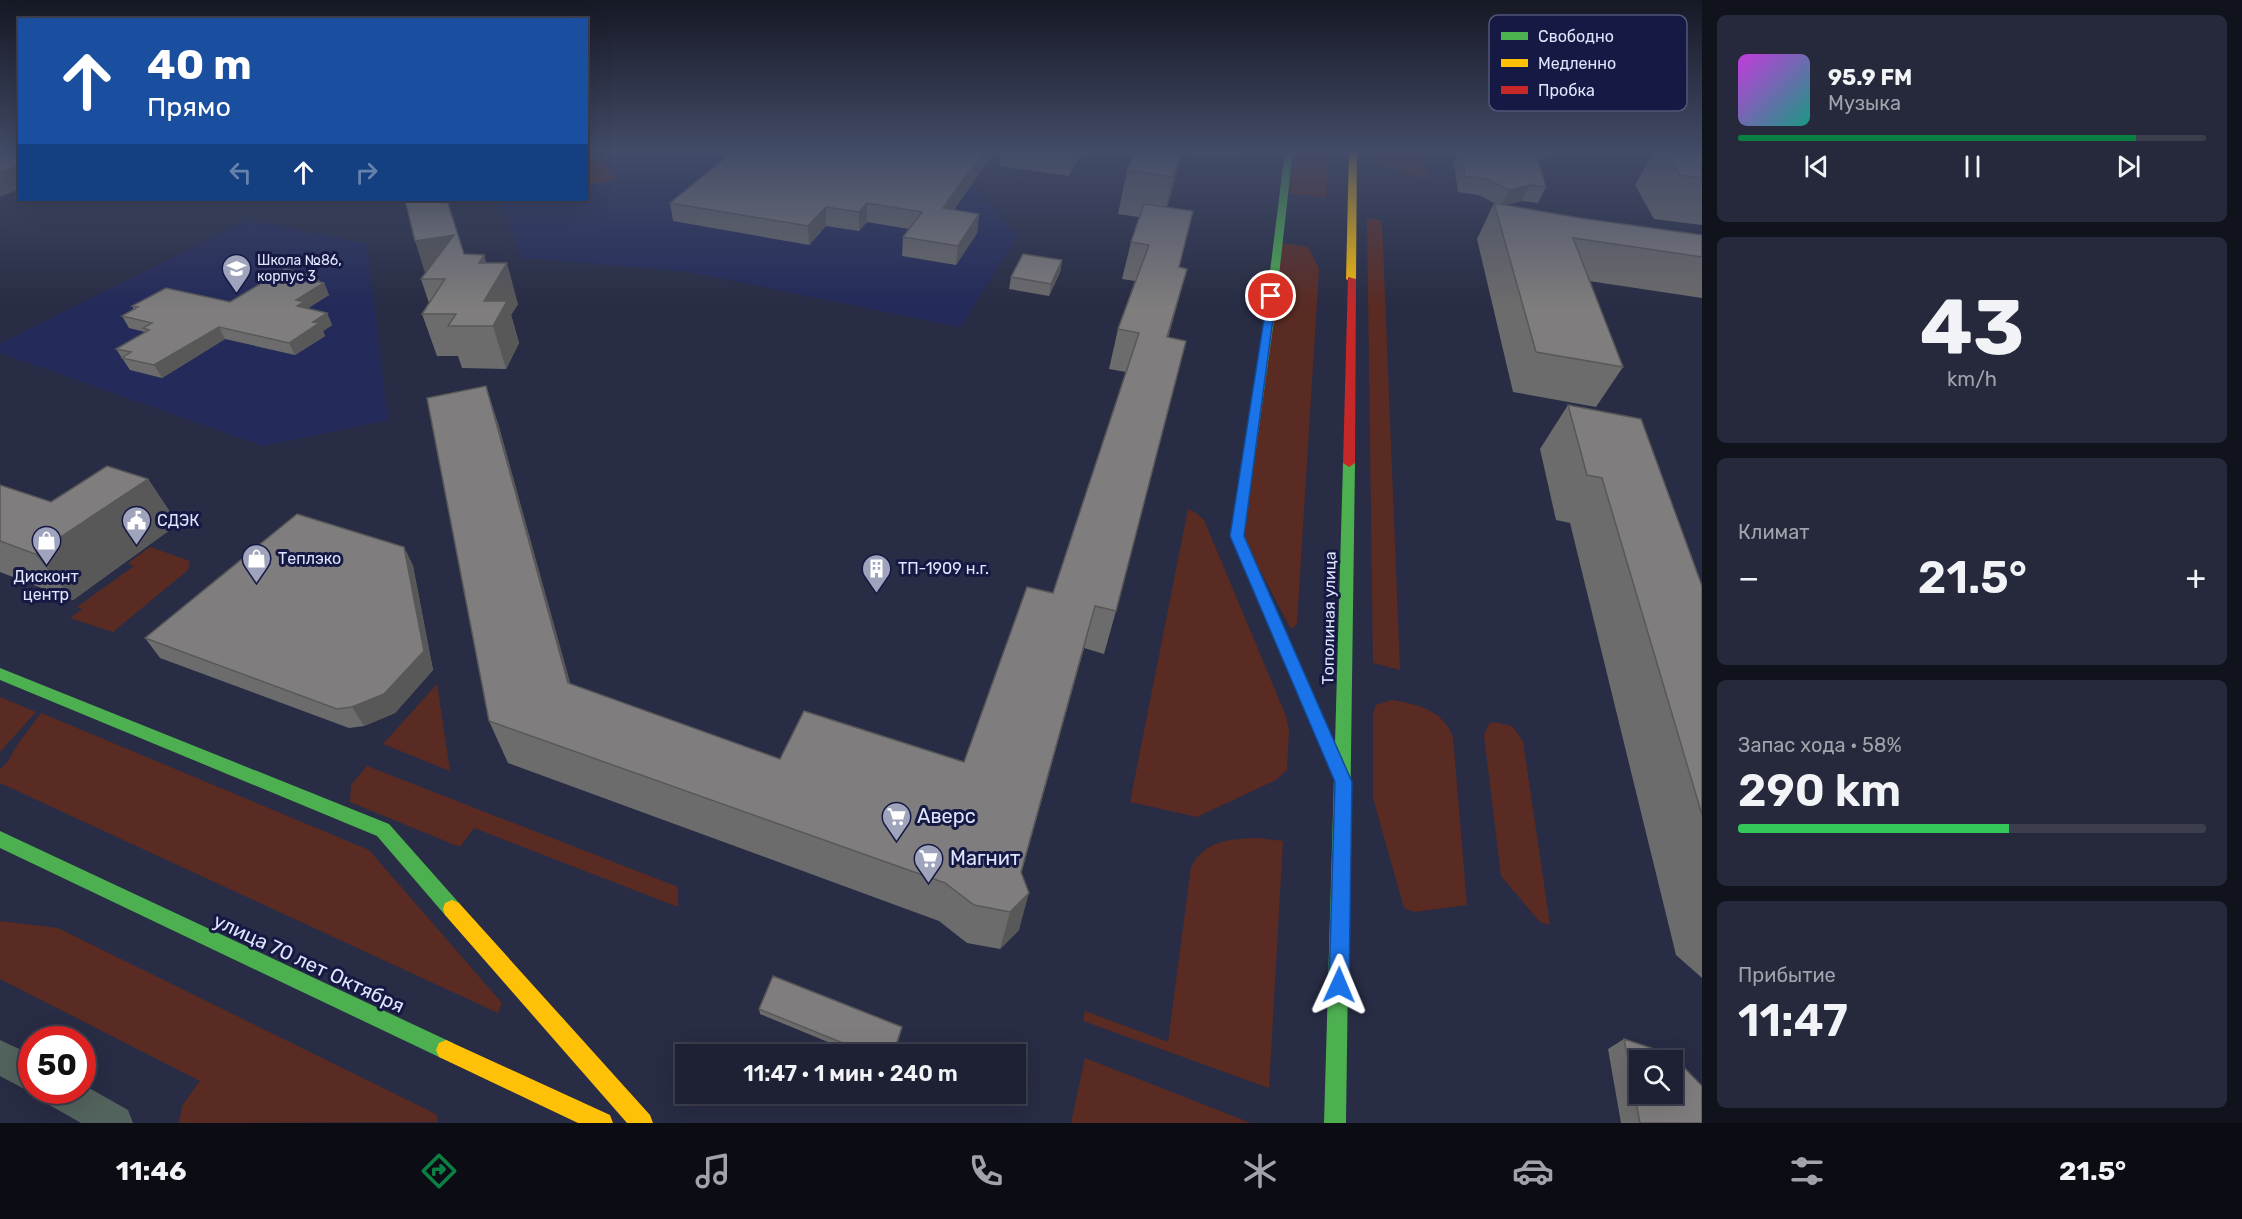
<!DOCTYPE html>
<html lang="ru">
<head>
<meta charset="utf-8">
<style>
	body { margin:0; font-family:Rubik,sans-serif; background:#26293b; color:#f1f3f6; height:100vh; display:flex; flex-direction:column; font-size:22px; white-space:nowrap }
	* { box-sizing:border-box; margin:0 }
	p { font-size:20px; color:#a1a3ac }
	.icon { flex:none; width:33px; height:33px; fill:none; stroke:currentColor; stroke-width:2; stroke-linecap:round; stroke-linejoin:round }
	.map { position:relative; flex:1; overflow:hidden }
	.panel { display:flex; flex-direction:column; gap:15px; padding:15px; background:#10121c; width:540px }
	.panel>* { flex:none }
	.hud { position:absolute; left:18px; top:18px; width:570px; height:183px; border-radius:0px; box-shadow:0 6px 24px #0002,0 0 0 2px #3c3e4e; background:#1a4fa0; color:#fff; overflow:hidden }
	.fabs { position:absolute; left:1629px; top:1050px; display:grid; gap:12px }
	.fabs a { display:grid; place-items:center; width:54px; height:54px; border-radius:0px; background:#1e2133; box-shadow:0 6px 24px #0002,0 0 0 2px #3c3e4e; font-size:30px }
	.speed { position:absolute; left:18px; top:1026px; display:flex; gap:12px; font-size:30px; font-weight:700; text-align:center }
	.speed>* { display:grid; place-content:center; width:78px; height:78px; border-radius:50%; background:#1e2133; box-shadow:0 6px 24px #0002,0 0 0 2px #3c3e4e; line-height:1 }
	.speed .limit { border:9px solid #d22; background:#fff; color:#111 }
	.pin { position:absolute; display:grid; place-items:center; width:51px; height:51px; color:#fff; margin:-26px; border:3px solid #fff; border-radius:50%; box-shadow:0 2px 6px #0007 }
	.me { position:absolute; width:66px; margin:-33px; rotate:1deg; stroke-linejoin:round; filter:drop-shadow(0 0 4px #0008) }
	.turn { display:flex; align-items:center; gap:21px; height:126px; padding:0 30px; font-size:27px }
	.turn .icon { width:78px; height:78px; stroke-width:2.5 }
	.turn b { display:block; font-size:42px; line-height:51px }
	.lanes { display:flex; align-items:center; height:57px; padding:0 30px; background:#0003; justify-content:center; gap:30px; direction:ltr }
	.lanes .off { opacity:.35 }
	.big { font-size:45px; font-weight:600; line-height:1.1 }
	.panel .tile { flex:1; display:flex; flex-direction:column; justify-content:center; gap:9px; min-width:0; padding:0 21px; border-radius:9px; background:#26293b }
	.panel .dial { align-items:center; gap:0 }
	.dial b { font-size:78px; line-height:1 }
	.song { display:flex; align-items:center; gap:18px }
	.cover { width:72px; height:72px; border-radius:9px; background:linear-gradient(135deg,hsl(290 70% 55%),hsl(170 70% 35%)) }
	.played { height:6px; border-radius:3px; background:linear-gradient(90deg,#0b8043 85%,#3c3e4e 85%) }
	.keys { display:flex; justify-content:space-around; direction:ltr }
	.heat { display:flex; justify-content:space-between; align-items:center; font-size:33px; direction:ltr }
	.charge { height:9px; border-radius:4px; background:linear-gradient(90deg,#34c759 58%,#3c3e4e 0) }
	.trip { position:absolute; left:675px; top:1044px; width:351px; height:60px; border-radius:0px; background:#1e2133; box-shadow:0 6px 24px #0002,0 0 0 2px #3c3e4e; font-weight:600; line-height:60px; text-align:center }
	.tabs { display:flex; height:96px; justify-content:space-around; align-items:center; background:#0c0d14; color:#a1a3ac }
	.tabs .icon { width:42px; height:42px }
	.tabs .active { color:#0b8043 }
	.tabs b { font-size:27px; color:#f1f3f6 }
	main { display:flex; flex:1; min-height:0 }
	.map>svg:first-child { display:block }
	.built { fill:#242a59 }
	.green { fill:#5a2b23 }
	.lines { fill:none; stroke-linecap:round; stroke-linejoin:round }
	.street { fill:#52625c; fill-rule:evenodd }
	.fast { fill:#4caf50; fill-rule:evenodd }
	.slow { fill:#ffc107; fill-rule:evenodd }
	.jam { fill:#c62828; fill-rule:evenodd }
	.wall { fill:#6d6c6c }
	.shaded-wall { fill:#595858 }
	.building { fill:#7f7d7d; stroke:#595858; stroke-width:1.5; fill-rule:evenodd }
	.route { fill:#1a73e8; stroke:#114b97; stroke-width:1.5 }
	.labels { text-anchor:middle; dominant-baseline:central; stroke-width:6; stroke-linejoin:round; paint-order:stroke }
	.far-poi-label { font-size:14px; fill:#dfe5fc; stroke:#151943; text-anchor:start }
	.poi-label { font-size:16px; fill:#dfe5fc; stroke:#151943; text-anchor:start }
	.street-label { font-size:16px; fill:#dfe5fc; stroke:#151943 }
	.near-poi-label { font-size:20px; fill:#dfe5fc; stroke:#151943; text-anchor:start }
	.near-street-label { font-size:20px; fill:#dfe5fc; stroke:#151943 }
	.key { fill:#151943; stroke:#52567a; stroke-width:1.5 }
	.key-label { font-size:16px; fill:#dfe5fc }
</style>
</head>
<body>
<main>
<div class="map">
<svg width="1702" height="1123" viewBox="0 0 1702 1123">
	<rect width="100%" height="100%" fill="#282c44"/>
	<!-- built -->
	<path class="built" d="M 587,150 L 859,150 L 953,164 L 1018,235 L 960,327 L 689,272 L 523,258 L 497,200 L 586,200 Z
		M 248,219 L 367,244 L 388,420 L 263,446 L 0,353 L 0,344 Z"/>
	<!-- green -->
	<path class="green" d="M 1294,150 L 1329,150 L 1326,198 L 1289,193 Z
		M 1367,150 L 1423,150 L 1427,177 L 1401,173 L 1400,169 L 1376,166 Z
		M 597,153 L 616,180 L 587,185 L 587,155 Z
		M 1367,218 L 1382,221 L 1400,670 L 1373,663 Z
		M 1282,243 L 1308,247 L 1319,269 L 1297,624 L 1291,629 L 1241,534 Z
		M 1188,509 L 1195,512 L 1204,520 L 1286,716 L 1289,730 L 1287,770 L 1276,780 L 1197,817 L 1130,802 Z
		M 150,547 L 190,561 L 188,570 L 113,632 L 70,618 L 82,609 L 77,607 L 134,566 L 128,563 Z
		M 437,684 L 450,771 L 383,744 Z
		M 0,697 L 36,712 L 0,752 Z
		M 1391,700 C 1418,704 1443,710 1453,737 L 1467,905 L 1414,912 L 1404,908 L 1373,798 L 1373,714 L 1376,705 Z
		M 41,713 L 369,850 L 502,1003 L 498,1013 L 0,783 L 0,769 L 7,763 L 17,745 Z
		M 1494,722 L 1512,726 L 1523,741 L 1550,925 L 1540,922 L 1501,876 L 1484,735 L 1489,724 Z
		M 367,766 L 678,887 L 678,907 L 474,828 L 460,847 L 350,802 L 351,785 Z
		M 1258,838 L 1283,841 L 1269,1088 L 1083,1021 L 1085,1011 L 1168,1042 L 1191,867 C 1205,840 1230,839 1258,838 Z
		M 0,921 L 58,928 L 436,1114 L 438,1122 L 179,1123 L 182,1106 L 200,1081 L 0,979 Z
		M 1085,1058 L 1251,1123 L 1071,1123 Z"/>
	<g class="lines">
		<!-- street -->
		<path class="street" d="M 0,1040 L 32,1055 L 32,1090 L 37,1090 L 32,1093 L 0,1076 Z
			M 82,1084 L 128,1110 L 133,1123 L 81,1123 L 46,1103 L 41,1090 L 82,1090 Z"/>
		<!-- fast -->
		<path class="fast" d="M 1285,150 L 1293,150 L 1274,320 L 1244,535 L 1335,743 L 1343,463 L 1349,459 L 1355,463 L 1346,1123 L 1324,1123 L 1334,778 L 1230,535 L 1264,320 Z
			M 0,668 L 389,824 L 459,903 L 461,909 L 459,915 L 452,918 L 445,915 L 377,836 L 0,680 Z
			M 0,831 L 453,1043 L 456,1050 L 453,1057 L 446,1060 L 439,1057 L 0,848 Z"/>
		<!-- slow -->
		<path class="slow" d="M 1349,150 L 1357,150 L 1356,279 L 1351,282 L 1346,279 Z
			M 452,900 L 459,903 L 650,1115 L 653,1123 L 627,1123 L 445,915 L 443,909 L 445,903 Z
			M 446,1040 L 610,1115 L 613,1123 L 578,1123 L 439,1057 L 436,1050 L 439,1043 Z"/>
		<!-- jam -->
		<path class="jam" d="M 1348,277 L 1356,279 L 1355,463 L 1349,467 L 1343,463 Z"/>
	</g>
	<!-- wall -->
	<path class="wall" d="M 1001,150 L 1084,150 L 1069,176 L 1000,166 Z
		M 1182,150 L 1173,187 L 1167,207 L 1179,267 L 1187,269 L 1168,338 L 1116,611 L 1104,654 L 1084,648 L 1021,874 L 1019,930 L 1000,949 L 967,943 L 939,921 L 508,763 L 489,721 L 486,386 L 499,427 L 570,684 L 780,759 L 964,762 L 1053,593 L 1126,372 L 1109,369 L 1118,329 L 1135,281 L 1122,279 L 1131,242 L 1139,217 L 1118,214 L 1127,170 Z
		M 1186,150 L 1234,150 L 1232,158 L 1185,152 Z
		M 1455,150 L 1551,150 L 1548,157 L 1537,156 L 1546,187 L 1538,203 L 1522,201 L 1504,205 L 1580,218 L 1702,235 L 1702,298 L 1589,281 L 1623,367 L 1596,407 L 1513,392 L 1477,239 L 1494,203 L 1496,204 L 1479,195 L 1458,192 L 1454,164 L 1456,158 Z
		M 1655,150 L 1702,150 L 1702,225 L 1654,219 L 1635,185 Z
		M 734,151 L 954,210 L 979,214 L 977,233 L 956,265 L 902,256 L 903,237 L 909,229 L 867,222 L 859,231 L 826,226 L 809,245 L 673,221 L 670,203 Z
		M 464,254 L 484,255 L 486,263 L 518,304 L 511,315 L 519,343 L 506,369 L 462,368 L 458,356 L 437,356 L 422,314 L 429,303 L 421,279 L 426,274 Z
		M 1062,260 L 1060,272 L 1049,296 L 1009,289 L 1011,277 Z
		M 317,276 L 320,282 L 324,283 L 329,295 L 307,308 L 327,313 L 332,325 L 323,331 L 325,336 L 295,355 L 225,339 L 162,378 L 130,370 L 116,349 L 145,332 L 129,328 L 122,316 L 134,310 L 132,306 L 230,302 Z
		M 1568,405 L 1702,586 L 1702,978 L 1676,955 L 1570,523 L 1556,520 L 1540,449 Z
		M 148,479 L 178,524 L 73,600 L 0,572 L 0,485 L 51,502 Z
		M 404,547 L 413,566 L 433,670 L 395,713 L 364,726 L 349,728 L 160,658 L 145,638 Z
		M 759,1009 L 901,1032 L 894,1054 L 857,1054 L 760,1014 Z
		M 1624,1039 L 1702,1123 L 1621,1123 L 1608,1049 Z"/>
	<!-- shaded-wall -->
	<path class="shaded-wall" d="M 985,150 L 996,150 L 942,227 L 943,208 Z
		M 1073,150 L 1084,150 L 1069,176 Z
		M 1182,150 L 1173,187 L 1163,220 L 1173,177 Z
		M 20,165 L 20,189 L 0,197 L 0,172 Z
		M 1530,185 L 1522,201 L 1501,206 L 1509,190 Z
		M 867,203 L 867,222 L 859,231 L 859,212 Z
		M 826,207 L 826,226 L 809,245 L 808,226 Z
		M 979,214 L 977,233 L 956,265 L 958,246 Z
		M 454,235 L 427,279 L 415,241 Z
		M 484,255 L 493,286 L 507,263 L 518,304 L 511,315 L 519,343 L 506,369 L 493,326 L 484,301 L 479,263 Z
		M 1062,260 L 1060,272 L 1049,296 L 1051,284 Z
		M 317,276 L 321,285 L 324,283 L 329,295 L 307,309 L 297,306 L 296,300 L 311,280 Z
		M 327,313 L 332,325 L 323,331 L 325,336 L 295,355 L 289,343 L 313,322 Z
		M 219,327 L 225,339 L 162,378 L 154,365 Z
		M 486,386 L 499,427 L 582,725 L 568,683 Z
		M 148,479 L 178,524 L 73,600 L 35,554 Z
		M 404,547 L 413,566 L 433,670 L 395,713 L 364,726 L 352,707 Z
		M 1095,606 L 1084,648 L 1011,910 L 1021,872 Z
		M 1029,893 L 1019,930 L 1000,949 L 1010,912 Z
		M 902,1027 L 901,1032 L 894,1054 L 893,1054 Z"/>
	<!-- building -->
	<path class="building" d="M 757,150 L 985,150 L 943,208 L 979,214 L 958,246 L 903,237 L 922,212 L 867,203 L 859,212 L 826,207 L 808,226 L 670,203 L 734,151 L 753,154 Z
		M 1135,150 L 1181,150 L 1173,177 L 1127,170 Z
		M 1461,150 L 1535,150 L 1546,187 L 1530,185 L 1509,190 L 1486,179 L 1465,176 Z
		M 1664,150 L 1702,150 L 1702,178 L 1680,175 Z
		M 0,152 L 20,156 L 20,165 L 0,172 Z
		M 405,200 L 447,200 L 464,254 L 484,255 L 479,263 L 507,263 L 484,301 L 507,301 L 493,326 L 448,326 L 456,314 L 422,314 L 445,279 L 421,279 L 454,235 L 415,241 Z
		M 1494,203 L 1580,218 L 1702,235 L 1702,257 L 1573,238 L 1623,367 L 1536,352 Z
		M 1144,204 L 1193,211 L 1179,267 L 1187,269 L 1167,337 L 1186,341 L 1116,611 L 1095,606 L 1021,872 L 1029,893 L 1010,912 L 974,905 L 945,883 L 489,721 L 427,398 L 486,386 L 568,683 L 780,759 L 804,711 L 964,762 L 1027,587 L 1053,593 L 1139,333 L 1118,329 L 1149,245 L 1131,242 Z
		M 1023,254 L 1062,260 L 1051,284 L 1011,277 Z
		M 285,269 L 317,276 L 311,280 L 324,283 L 296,300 L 304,302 L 297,306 L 327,313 L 313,322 L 319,323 L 289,343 L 219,327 L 154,365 L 122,358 L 131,352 L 116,349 L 149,330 L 143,328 L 152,323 L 122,316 L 138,307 L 132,306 L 166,288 L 230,302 Z
		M 1568,405 L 1641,419 L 1702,586 L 1702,815 L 1602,478 L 1587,475 Z
		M 107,466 L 148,479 L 35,554 L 0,541 L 0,485 L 51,502 Z
		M 297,514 L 404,547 L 424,651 L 384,694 L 352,707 L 337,709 L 145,638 Z
		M 773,976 L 902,1027 L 893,1054 L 870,1054 L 759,1009 Z
		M 1624,1039 L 1672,1055 L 1702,1086 L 1702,1123 L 1640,1123 ZM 1640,1060 L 1672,1060 L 1672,1094 L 1640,1094 Z"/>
	<!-- sky -->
	<linearGradient id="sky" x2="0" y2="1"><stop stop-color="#161825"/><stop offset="0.49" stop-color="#424b67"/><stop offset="1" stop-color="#424b67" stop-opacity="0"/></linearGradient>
	<rect width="1702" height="308" fill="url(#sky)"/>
	<!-- route -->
	<path class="route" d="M 1268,294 L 1276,296 L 1244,536 L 1352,782 L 1349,985 L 1346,992 L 1339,995 L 1332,992 L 1329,985 L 1335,782 L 1230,536 Z"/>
	<!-- icons -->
	<defs>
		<symbol id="school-pin" viewBox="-11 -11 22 30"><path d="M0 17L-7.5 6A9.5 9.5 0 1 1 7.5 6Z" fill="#9fa4bc" stroke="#151943"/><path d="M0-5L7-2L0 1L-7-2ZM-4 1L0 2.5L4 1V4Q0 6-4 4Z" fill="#fff"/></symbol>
		<symbol id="civic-pin" viewBox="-11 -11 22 30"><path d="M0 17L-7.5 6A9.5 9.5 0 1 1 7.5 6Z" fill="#9fa4bc" stroke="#151943"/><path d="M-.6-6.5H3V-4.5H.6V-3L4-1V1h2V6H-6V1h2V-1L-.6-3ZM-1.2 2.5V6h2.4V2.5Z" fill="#fff"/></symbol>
		<symbol id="shop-pin" viewBox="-11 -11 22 30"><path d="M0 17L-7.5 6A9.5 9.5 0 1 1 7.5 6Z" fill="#9fa4bc" stroke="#151943"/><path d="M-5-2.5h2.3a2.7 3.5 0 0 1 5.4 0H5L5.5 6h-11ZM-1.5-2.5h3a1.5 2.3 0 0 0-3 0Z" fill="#fff"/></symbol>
		<symbol id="building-pin" viewBox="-11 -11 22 30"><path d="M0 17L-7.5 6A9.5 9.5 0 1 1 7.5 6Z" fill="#9fa4bc" stroke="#151943"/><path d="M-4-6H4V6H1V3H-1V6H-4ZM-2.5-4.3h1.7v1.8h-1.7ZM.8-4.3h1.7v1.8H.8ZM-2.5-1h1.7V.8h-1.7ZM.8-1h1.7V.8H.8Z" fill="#fff"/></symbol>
		<symbol id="supermarket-pin" viewBox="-11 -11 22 30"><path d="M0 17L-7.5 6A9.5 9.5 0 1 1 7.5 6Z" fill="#9fa4bc" stroke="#151943"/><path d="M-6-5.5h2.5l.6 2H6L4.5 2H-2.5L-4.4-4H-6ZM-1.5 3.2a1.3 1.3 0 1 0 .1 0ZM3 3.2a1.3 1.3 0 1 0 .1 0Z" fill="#fff"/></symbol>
	</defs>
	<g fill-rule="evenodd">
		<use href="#school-pin" x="220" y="252" width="33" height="45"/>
		<use href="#civic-pin" x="120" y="504" width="33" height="45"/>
		<use href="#shop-pin" x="30" y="524" width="33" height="45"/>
		<use href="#shop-pin" x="240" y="542" width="33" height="45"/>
		<use href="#building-pin" x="860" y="552" width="33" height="45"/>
		<use href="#supermarket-pin" x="880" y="800" width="33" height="45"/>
		<use href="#supermarket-pin" x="912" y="842" width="33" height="45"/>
	</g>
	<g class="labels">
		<!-- far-poi labels -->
		<g class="far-poi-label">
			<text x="257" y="260">Школа №86,<tspan x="257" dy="16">корпус 3</tspan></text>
		</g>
		<!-- poi labels -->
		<g class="poi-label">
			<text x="157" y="520">СДЭК</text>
			<text x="278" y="558">Теплэко</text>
			<text x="898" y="568">ТП-1909 н.г.</text>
			<text x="46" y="576" text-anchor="middle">Дисконт<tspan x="46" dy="18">центр</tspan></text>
		</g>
		<!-- street labels -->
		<g class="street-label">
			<text transform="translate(1329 618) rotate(-89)">Тополиная улица</text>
		</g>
		<!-- near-poi labels -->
		<g class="near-poi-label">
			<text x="917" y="816">Аверс</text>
			<text x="950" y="858">Магнит</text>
		</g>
		<!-- near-street labels -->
		<g class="near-street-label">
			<text transform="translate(309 963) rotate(25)">улица 70 лет Октября</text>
		</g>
	</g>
	<!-- legend -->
	<rect x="1489" y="15" width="198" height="96" rx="9" class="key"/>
	<rect x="1501" y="32" width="27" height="8" fill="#4caf50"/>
	<rect x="1501" y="59" width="27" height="8" fill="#ffc107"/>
	<rect x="1501" y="86" width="27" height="8" fill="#c62828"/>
	<g class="key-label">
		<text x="1538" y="42">Свободно</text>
		<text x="1538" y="69">Медленно</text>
		<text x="1538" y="96">Пробка</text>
	</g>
</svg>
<div class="fabs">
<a><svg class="icon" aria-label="search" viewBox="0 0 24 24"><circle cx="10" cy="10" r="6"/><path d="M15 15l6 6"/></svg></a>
</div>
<div class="speed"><div class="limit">50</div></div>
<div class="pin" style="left:1271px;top:296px;background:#d93025"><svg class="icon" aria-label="arrive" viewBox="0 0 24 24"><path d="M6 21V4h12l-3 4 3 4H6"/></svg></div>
<svg class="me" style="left:1339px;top:985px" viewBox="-20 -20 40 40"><path d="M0-17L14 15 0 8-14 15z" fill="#1a73e8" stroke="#fff" stroke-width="4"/></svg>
<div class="trip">11:47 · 1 мин · 240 m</div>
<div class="hud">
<div class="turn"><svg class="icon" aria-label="ahead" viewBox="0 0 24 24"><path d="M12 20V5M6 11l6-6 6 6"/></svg><div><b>40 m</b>Прямо</div></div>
<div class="lanes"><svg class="icon off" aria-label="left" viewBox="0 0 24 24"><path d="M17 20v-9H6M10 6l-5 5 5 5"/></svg><svg class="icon" aria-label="ahead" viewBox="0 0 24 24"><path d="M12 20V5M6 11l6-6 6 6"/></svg><svg class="icon off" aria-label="right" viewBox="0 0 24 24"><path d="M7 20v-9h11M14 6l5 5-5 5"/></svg></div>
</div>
</div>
<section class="panel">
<div class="tile">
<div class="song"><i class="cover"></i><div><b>95.9 FM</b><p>Музыка</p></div></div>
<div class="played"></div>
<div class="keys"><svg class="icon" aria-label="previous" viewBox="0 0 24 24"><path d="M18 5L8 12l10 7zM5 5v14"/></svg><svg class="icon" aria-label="pause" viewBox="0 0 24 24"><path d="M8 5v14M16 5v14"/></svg><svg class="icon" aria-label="next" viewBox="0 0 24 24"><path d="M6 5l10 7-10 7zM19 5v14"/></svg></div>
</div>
<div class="tile dial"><b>43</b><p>km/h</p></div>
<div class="tile"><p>Климат</p>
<div class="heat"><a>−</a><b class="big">21.5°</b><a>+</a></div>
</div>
<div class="tile"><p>Запас хода · 58%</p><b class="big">290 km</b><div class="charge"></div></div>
<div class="tile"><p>Прибытие</p><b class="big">11:47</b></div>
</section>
</main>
<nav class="tabs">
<b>11:46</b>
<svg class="icon active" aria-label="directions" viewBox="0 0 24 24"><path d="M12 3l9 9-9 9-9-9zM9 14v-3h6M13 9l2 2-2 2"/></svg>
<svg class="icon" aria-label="music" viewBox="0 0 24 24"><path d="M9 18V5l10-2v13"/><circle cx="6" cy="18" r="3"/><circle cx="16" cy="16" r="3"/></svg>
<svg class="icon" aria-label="phone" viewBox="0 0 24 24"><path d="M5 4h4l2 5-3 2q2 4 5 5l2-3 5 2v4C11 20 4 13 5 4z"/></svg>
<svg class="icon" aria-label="climate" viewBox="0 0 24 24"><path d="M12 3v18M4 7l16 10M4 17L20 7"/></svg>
<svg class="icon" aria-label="car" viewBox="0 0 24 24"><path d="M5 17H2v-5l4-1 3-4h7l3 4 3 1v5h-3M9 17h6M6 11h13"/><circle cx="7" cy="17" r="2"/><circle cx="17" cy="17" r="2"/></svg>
<svg class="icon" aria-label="filters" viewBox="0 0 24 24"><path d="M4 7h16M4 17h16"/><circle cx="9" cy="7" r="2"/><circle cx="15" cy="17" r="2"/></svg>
<b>21.5°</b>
</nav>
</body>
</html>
